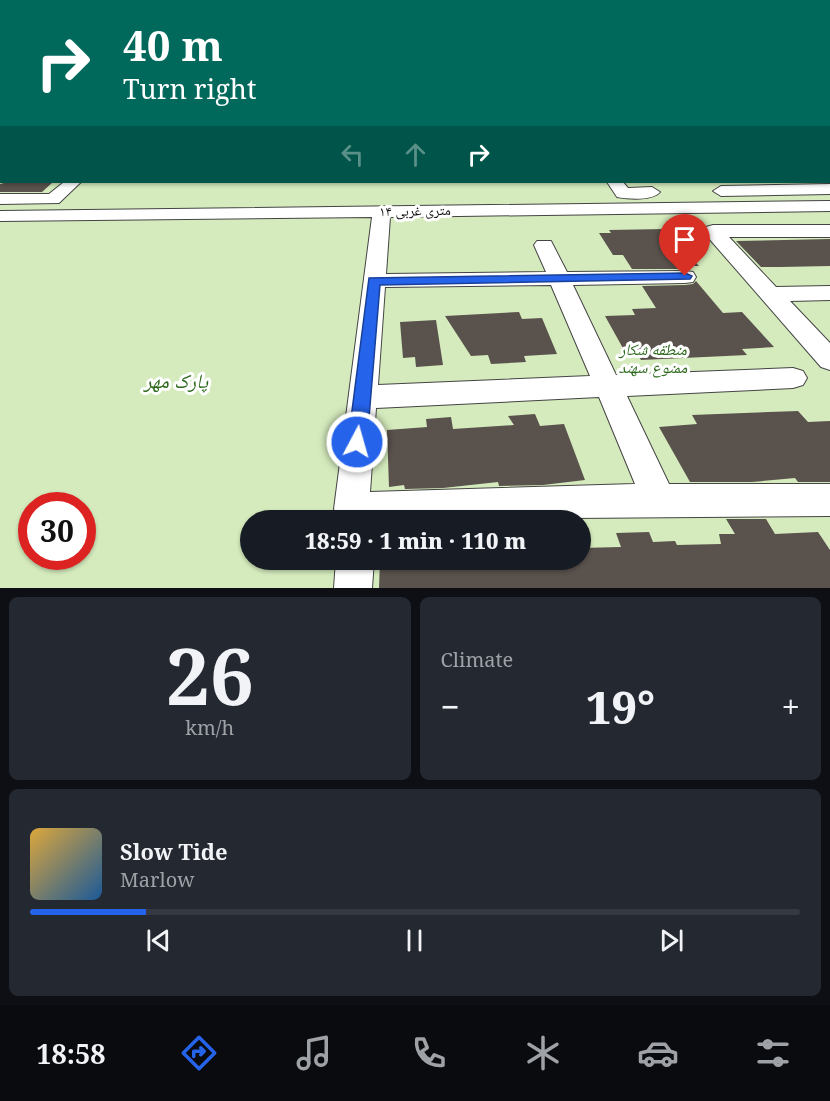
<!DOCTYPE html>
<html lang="en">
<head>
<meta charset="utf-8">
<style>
	body { margin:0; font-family:"Noto Serif","Noto Naskh Arabic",serif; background:#242831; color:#f1f3f6; height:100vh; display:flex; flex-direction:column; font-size:22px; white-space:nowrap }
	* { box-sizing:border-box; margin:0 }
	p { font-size:20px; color:#9ea1a6 }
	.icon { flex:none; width:33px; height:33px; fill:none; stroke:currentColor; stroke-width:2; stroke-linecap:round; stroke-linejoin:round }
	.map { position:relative; height:588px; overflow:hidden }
	.details { display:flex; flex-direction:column; gap:9px; padding:9px; background:#0d0f14; flex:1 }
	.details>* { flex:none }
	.hud { position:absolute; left:0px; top:0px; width:831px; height:183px; box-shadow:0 2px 4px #0004; background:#00695c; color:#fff; overflow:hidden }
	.speed { position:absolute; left:18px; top:492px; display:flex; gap:12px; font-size:30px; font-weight:700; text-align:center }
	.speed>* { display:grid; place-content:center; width:78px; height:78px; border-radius:50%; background:#171b24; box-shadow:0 2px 4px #0004; line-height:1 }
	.speed .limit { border:9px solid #d22; background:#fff; color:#111 }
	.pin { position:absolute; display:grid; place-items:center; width:51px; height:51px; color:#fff; margin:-62px -26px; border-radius:50% 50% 50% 0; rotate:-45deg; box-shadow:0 0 6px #0007 }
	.pin .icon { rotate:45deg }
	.me { position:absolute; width:66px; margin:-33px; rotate:6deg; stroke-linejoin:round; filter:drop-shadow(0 0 4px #0008) }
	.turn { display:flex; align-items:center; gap:21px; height:126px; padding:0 24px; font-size:27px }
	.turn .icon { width:78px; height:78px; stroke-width:2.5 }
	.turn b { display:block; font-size:42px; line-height:51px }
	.lanes { display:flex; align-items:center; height:57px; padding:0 24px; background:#0003; justify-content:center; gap:30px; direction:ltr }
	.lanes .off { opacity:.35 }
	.big { font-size:45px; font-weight:800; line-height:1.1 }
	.details .card { flex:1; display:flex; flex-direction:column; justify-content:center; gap:9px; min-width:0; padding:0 21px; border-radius:9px; background:#242831 }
	.details .dial { align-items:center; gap:0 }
	.dial b { font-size:78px; line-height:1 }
	.song { display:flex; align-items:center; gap:18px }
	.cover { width:72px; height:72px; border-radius:9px; background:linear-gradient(135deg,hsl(40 70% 55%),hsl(210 70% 35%)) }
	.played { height:6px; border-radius:3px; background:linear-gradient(90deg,#2563eb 15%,#363941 15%) }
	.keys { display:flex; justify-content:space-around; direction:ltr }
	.heat { display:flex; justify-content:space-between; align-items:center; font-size:33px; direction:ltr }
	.details .tiles { flex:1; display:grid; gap:9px; grid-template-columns:1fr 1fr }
	.card:last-child { grid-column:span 2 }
	.trip { position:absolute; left:240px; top:510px; width:351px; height:60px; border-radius:30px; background:#171b24; box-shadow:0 2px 4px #0004; font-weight:800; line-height:60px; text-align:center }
	.tabs { display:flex; height:96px; justify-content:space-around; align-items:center; background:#090b0e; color:#9ea1a6 }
	.tabs .icon { width:42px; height:42px }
	.tabs .on { color:#2563eb }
	.tabs b { font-size:27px; color:#f1f3f6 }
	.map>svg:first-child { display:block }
	.green { fill:#d5ebbd; fill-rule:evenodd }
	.building { fill:#5a524d }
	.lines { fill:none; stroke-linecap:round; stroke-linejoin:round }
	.street-casing { stroke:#444; stroke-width:2 }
	.secondary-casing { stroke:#333; stroke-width:1 }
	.street { fill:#fff; fill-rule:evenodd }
	.secondary { fill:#fff6b0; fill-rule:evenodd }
	.route { fill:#2563eb; stroke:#184099; stroke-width:1.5 }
	.labels { text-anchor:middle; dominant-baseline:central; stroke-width:6; stroke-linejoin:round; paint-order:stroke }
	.far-street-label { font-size:14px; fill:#111; stroke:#fff }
	.park-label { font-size:16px; font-style:italic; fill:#2f6b1f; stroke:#fff }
	.near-park-label { font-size:20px; font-style:italic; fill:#2f6b1f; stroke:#fff }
</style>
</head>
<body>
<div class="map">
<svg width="830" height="588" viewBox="0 0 830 588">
	<rect width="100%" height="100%" fill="#fffdf5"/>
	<!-- green -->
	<path class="green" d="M 0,61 L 2,182 L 830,182 L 830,61 L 830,588 L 0,588 ZM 32,506 L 82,506 L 82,556 L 32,556 ZM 250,520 L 580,520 L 580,560 L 250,560 Z"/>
	<!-- building -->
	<path class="building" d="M 53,182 L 42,192 L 0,192 L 0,184 L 4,183 Z
		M 665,229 L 699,266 L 683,266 L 686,269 L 632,269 L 623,255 L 613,255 L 599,233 L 611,233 L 609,230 Z
		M 830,239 L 830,266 L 780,267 L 761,267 L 736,241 Z
		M 696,281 L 723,313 L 742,312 L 774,347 L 742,349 L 747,355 L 641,360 L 635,350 L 624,350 L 605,316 L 635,315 L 632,309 L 656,308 L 642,286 L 685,285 L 693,284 Z
		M 519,312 L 522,319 L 542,318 L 557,354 L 524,356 L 526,362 L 491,364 L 488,355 L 471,356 L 445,316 Z
		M 436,320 L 443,365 L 416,367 L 415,357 L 403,358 L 400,322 Z
		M 798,411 L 808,422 L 830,421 L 830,482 L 798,482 L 795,478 L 752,482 L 690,482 L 659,427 L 697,424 L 692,415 Z
		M 535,414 L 540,426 L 564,424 L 585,480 L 543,485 L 499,486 L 498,482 L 443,488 L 405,489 L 404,485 L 389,487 L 387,430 L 427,427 L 426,419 L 451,417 L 453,429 L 514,425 L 508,416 Z
		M 726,519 L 766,519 L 775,534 L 818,532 L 830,550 L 830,588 L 379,588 L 380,560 L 580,560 L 580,548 L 621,547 L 616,533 L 649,532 L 653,542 L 675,541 L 677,545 L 721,544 L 719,534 L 735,534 Z"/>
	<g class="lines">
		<defs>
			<path id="street" d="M 0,85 L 2,85 L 2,91 L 0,91 Z
				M 0,111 L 2,111 L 2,119 L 0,119 Z
				M 0,138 L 2,138 L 2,146 L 0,146 Z
				M 0,172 L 2,182 L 3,182 L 0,182 Z
				M 64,182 L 81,182 L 59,203 L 0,204 L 0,194 L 49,194 Z
				M 607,182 L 623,182 L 628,188 L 652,187 L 660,192 C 653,201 628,199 617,197 Z
				M 830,184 L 830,194 L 721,196 L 713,191 L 721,186 Z
				M 830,201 L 830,211 L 390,217 L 386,274 L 546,272 L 534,245 L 537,241 L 551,241 L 567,272 L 685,271 L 693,272 L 696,277 L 693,282 L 685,283 L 573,285 L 616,375 L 793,368 L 803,371 L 807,378 L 803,385 L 793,388 L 627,396 L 669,484 L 830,484 L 830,516 L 339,520 L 334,509 L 372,217 L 0,221 L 0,211 ZM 551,285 L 590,376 L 378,385 L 385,287 ZM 599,397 L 635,484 L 370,492 L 376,408 Z
				M 713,225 L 830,225 L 830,237 L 729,237 L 776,287 L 830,286 L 830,300 L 790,301 L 830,343 L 830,370 L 821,367 L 706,235 L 704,231 L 706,227 Z
				M 336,560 L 374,560 L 372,588 L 334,588 Z"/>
			<path id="secondary" d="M 0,61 L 2,61 L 0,66 Z"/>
		</defs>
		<!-- street casing -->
		<use href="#street" class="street-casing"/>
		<!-- secondary casing -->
		<use href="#secondary" class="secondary-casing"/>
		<!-- street -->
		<use href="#street" class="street"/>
		<!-- secondary -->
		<use href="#secondary" class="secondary"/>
	</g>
	<!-- sky -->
	<linearGradient id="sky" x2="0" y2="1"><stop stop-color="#95c6ee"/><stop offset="0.43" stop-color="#fffefa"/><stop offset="1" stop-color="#fffefa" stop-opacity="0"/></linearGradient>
	<rect width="830" height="143" fill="url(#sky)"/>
	<!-- route -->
	<path class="route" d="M 685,273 L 692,276 L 690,279 L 380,285 L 367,442 L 364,447 L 357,450 L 351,447 L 348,442 L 369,278 Z"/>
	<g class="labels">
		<!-- far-street labels -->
		<g class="far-street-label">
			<text transform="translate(415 210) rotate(-1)">۱۴ متری غربی</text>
		</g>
		<!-- park labels -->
		<g class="park-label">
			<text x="653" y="349">منطقه شکار<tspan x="653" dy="18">ممنوع سهند</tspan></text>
		</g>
		<!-- near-park labels -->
		<g class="near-park-label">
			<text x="176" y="380">پارک مهر</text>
		</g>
	</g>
</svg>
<div class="speed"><div class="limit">30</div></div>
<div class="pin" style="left:685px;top:276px;background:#d93025"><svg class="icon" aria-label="arrive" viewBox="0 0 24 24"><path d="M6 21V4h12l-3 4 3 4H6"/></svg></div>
<svg class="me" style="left:357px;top:442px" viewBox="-20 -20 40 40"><circle r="17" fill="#2563eb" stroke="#fff" stroke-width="3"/><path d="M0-11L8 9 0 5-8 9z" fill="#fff"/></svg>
<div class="trip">18:59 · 1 min · 110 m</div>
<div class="hud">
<div class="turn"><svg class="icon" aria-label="right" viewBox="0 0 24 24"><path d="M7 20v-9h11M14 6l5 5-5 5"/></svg><div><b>40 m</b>Turn right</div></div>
<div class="lanes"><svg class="icon off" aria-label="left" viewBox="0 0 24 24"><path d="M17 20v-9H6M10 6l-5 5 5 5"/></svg><svg class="icon off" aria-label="ahead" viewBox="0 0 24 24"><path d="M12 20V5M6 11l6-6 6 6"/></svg><svg class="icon" aria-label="right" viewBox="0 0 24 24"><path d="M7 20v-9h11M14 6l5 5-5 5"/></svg></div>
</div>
</div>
<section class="details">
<div class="tiles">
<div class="card dial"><b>26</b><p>km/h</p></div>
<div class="card"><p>Climate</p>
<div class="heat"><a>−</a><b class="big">19°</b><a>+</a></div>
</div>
<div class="card">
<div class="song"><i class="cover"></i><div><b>Slow Tide</b><p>Marlow</p></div></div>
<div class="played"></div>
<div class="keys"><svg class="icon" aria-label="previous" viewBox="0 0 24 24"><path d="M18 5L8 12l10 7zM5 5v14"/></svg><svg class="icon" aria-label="pause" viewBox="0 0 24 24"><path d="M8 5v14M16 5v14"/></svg><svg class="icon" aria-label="next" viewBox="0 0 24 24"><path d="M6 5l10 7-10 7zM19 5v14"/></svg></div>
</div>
</div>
</section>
<nav class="tabs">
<b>18:58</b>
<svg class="icon on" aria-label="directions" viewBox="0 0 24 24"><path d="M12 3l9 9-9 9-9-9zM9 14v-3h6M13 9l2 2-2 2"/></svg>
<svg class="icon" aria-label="music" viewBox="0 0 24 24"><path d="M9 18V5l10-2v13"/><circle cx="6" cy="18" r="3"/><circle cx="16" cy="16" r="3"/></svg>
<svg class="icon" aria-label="phone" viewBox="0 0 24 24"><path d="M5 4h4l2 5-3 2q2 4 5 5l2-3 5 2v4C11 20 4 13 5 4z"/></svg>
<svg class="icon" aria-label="climate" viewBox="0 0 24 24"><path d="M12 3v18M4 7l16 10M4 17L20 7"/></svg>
<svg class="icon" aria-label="car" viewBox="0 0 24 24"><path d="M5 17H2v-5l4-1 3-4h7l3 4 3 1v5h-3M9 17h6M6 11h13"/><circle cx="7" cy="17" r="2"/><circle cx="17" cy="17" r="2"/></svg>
<svg class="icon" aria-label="filters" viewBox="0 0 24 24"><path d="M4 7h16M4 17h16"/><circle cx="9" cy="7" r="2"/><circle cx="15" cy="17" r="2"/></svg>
</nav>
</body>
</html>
